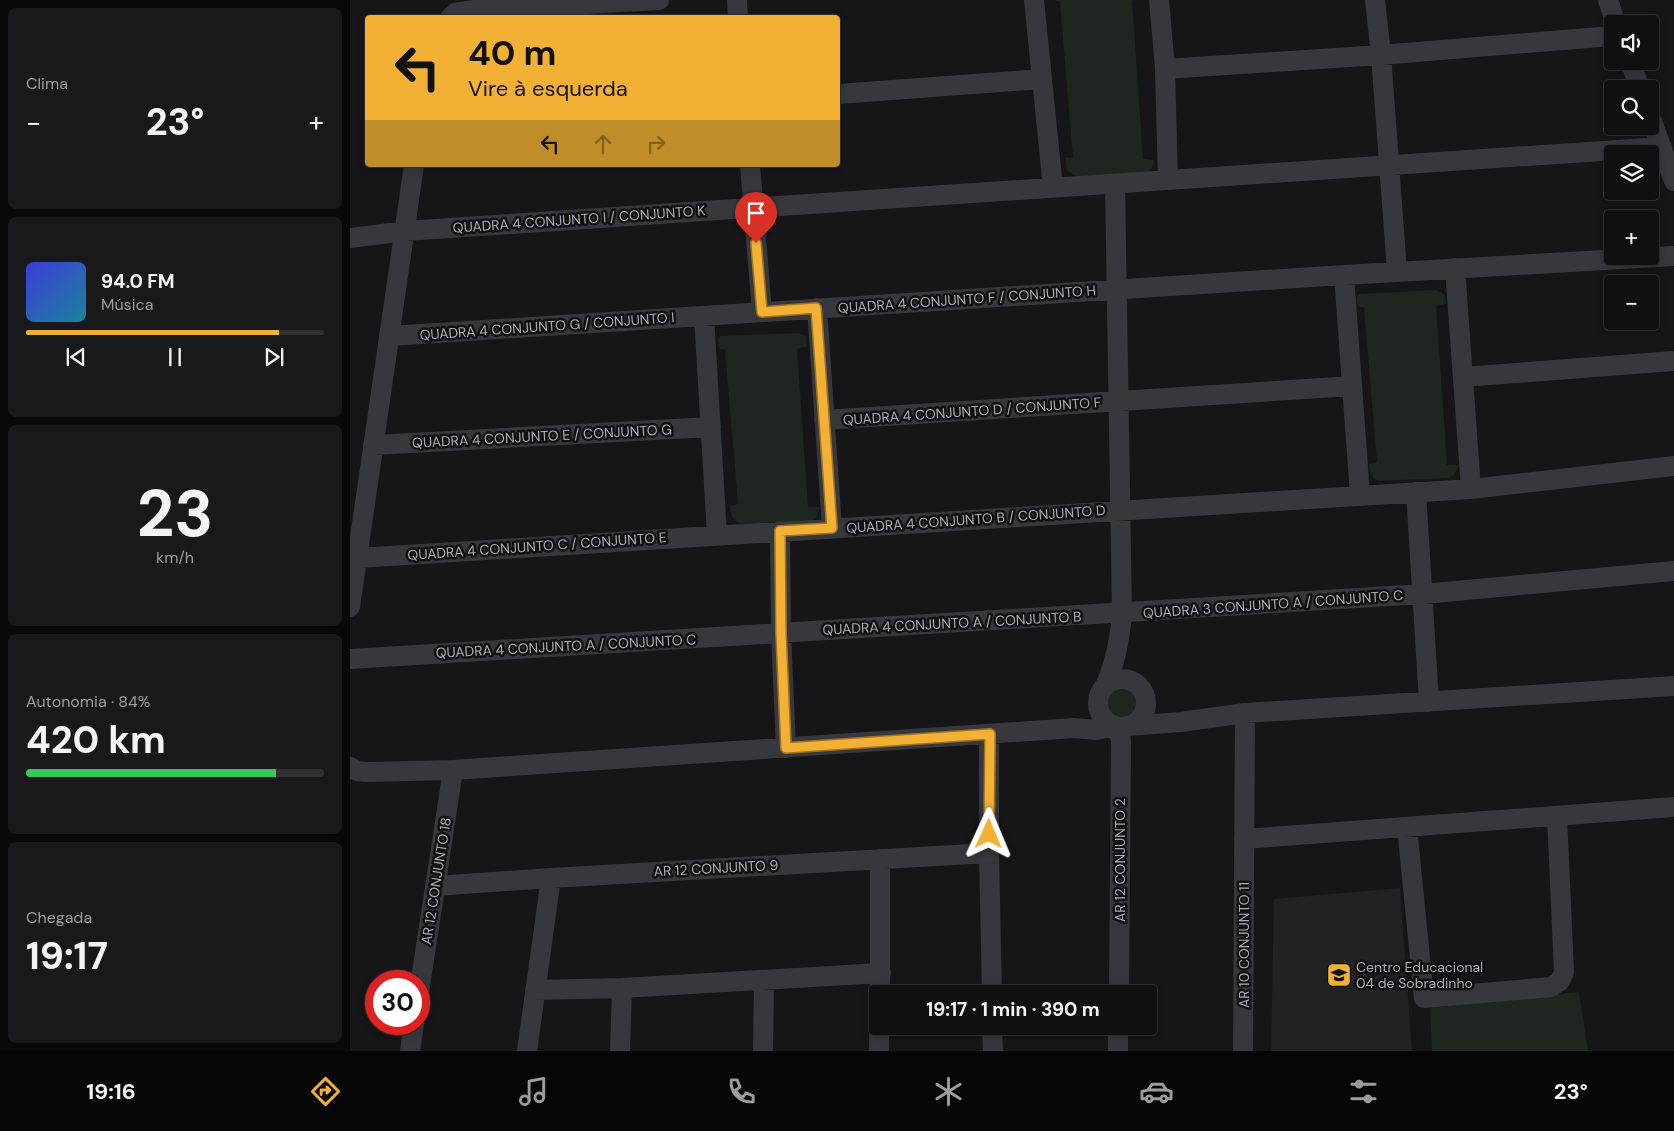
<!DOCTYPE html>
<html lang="pt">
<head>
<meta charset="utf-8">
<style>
	body { margin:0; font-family:"DM Sans",sans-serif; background:#19191b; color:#f1f3f6; height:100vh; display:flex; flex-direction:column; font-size:19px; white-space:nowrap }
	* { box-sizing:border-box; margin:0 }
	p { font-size:16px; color:#9c9d9f }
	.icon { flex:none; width:28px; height:28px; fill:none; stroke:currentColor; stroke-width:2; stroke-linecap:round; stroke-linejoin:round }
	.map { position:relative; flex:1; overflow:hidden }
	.panel { display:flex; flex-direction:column; gap:8px; padding:8px; background:#09090a; width:350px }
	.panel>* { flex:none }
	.hud { position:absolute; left:15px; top:15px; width:475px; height:152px; border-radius:5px; box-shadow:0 2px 8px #0003,0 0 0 1px #303032; background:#f2b134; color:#111; overflow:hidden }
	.buttons { position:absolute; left:1254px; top:15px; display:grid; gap:10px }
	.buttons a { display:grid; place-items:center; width:55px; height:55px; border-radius:5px; background:#101012; box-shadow:0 2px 8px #0003,0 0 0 1px #303032; font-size:25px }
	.speed { position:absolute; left:15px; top:970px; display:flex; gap:10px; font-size:25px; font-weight:700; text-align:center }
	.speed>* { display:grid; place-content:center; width:65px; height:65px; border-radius:50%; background:#101012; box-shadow:0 2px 8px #0003,0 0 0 1px #303032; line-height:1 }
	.speed .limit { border:8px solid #d22; background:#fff; color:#111 }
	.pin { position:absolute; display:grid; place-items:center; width:42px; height:42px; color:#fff; margin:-51px -21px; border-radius:50% 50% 50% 0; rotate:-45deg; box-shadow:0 0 5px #0007 }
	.pin .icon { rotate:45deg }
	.me { position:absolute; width:55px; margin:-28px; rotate:1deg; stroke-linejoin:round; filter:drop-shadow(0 0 4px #0008) }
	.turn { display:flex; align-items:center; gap:18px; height:105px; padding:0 20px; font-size:22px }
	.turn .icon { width:65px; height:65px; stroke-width:2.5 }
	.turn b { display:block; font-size:35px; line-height:42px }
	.lanes { display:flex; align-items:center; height:48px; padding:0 20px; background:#0003; justify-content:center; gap:25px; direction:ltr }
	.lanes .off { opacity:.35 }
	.big { font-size:38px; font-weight:700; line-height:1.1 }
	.panel .widget { flex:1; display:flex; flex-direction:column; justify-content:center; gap:8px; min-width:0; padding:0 18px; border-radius:8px; background:#19191b }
	.panel .dial { align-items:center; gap:0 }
	.dial b { font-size:65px; line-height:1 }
	.song { display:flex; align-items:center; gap:15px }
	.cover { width:60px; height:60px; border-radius:8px; background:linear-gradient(135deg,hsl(240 70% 55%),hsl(190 70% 35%)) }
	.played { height:5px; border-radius:2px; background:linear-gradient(90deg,#f2b134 85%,#303032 85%) }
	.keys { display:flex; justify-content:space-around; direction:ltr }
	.heat { display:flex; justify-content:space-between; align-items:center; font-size:28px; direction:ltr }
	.charge { height:8px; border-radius:4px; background:linear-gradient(90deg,#34c759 84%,#303032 0) }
	.trip { position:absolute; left:519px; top:985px; width:288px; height:50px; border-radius:5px; background:#101012; box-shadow:0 2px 8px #0003,0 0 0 1px #303032; font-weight:700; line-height:50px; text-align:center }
	.menu { display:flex; height:80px; justify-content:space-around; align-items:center; background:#060607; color:#9c9d9f }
	.menu .icon { width:35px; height:35px }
	.menu .current { color:#f2b134 }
	.menu b { font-size:22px; color:#f1f3f6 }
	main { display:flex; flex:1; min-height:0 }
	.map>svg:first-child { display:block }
	.built { fill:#222225 }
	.green { fill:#1e261f }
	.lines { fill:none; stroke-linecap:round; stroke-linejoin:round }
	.minor { stroke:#37383d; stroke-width:20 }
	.route-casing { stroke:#9d7322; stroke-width:12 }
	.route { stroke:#f2b134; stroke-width:9 }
	.labels { text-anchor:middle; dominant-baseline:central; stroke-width:5; stroke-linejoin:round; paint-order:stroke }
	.street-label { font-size:14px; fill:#a8adb8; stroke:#111113 }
	.poi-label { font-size:14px; fill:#a8adb8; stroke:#111113; text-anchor:start }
</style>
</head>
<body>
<main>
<section class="panel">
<div class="widget"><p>Clima</p>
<div class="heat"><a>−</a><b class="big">23°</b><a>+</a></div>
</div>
<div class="widget">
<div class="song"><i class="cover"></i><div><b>94.0 FM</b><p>Música</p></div></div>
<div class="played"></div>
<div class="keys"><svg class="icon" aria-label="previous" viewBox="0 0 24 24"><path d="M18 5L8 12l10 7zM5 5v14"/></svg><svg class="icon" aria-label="pause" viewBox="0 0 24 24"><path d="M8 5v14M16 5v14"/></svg><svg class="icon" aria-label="next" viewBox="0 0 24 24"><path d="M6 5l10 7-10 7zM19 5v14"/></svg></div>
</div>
<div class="widget dial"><b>23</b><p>km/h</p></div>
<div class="widget"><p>Autonomia · 84%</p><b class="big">420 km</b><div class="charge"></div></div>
<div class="widget"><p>Chegada</p><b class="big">19:17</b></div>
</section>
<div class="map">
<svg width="1324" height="1051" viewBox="0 0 1324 1051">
	<rect width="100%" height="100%" fill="#161618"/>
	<!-- built -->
	<path class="built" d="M 1050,888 L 1062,1051 L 921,1051 L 924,899 Z"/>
	<!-- green -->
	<path class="green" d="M 704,0 L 785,0 L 782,1 L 793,159 L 804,160 C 804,166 802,170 796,173 L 728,176 L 724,175 L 717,170 L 715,158 L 723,157 L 710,2 Z
		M 1086,290 L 1094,294 L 1096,304 L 1086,306 L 1097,465 L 1108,465 C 1107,471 1105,475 1099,478 L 1028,481 C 1021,477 1019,471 1019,464 L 1027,462 L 1014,307 L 1009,307 C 1006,302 1006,298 1009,294 Z
		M 448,333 L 456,336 L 457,346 L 447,349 L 458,507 L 469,507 C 469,514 467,518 461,521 L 393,524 C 384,522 380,516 380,506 L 388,504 L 375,350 L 370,349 C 367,344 367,340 371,336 Z
		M 774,686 C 792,688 797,706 784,719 L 763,719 C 750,706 756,689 774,686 Z
		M 1229,992 L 1238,1051 L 1082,1051 L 1080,1008 Z"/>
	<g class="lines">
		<!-- minor -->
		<path class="minor" d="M 387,0 L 388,18
			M 684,0 L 703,188
			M 809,0 L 815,69 L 818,180
			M 1025,0 L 1031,55 L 1047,271
			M 1258,0 L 1266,24
			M 100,18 L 105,13 L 124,10 L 309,0
			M 1280,61 L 1290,89
			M 815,69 L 1031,55 L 1262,36
			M 488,94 L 692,79
			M 1300,116 L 1324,181
			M 400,165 L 412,312
			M 0,238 L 55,231 L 1312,147
			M 1105,268 L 1121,489
			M 994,275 L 1010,495
			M 467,308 L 482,528
			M 354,316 L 367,535
			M 39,336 L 994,275 L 1324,256
			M 1113,377 L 1324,361
			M 474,420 L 1002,386
			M 23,445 L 361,427
			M 1066,492 L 1079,702
			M 430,531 L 431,633 L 436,748
			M 8,558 L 1121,489 L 1324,466
			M 0,607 L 64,165
			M 0,659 L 1073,594 L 1324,571
			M748 703a24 24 0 1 1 48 0a24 24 0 1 1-48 0Z
			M 755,686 C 766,662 770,639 772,613 L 765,184
			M 777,726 L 831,722 L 895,713 L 1324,686
			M 639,734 L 639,853 L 642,994
			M 0,767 L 7,771 L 16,772 L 103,770 L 724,728 L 746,730 L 766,726
			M 1057,827 L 1074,998 L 1201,987 L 1210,981 L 1214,972 L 1207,816
			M 894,839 L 1324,807
			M 85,886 L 201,878 L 639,853
			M 185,990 L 272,988 L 531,973
			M 69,992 L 103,770
			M 530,994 L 530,859
			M 769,994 L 771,742 L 769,727
			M 642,1026 L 643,1051
			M 60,1051 L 64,1024
			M 177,1051 L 201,878
			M 270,1051 L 272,988
			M 413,1051 L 414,980
			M 529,1051 L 529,1026
			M 768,1051 L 768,1026
			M 893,1051 L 895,713"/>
	</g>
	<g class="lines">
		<defs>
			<path id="route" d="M 406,243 L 412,312 L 466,308 L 482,528 L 430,531 L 431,633 L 436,748 L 640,734 L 639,834"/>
		</defs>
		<!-- route casing -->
		<use href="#route" class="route-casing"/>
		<!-- route -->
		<use href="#route" class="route"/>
	</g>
	<!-- icons -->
	<defs>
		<symbol id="school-square" viewBox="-11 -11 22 22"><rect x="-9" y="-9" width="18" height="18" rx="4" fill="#f2b134" stroke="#111113"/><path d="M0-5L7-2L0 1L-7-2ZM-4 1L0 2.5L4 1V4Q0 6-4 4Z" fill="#111"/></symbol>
	</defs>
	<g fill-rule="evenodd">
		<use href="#school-square" x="975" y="961" width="28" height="28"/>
	</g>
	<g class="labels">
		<!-- street labels -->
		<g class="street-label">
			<text transform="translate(229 219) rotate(-4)">QUADRA 4 CONJUNTO I / CONJUNTO K</text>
			<text transform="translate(617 299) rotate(-4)">QUADRA 4 CONJUNTO F / CONJUNTO H</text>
			<text transform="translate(197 326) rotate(-4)">QUADRA 4 CONJUNTO G / CONJUNTO I</text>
			<text transform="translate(622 411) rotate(-4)">QUADRA 4 CONJUNTO D / CONJUNTO F</text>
			<text transform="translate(192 436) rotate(-3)">QUADRA 4 CONJUNTO E / CONJUNTO G</text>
			<text transform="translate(626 519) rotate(-4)">QUADRA 4 CONJUNTO B / CONJUNTO D</text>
			<text transform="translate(187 546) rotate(-4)">QUADRA 4 CONJUNTO C / CONJUNTO E</text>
			<text transform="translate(923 604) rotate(-4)">QUADRA 3 CONJUNTO A / CONJUNTO C</text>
			<text transform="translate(602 623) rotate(-3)">QUADRA 4 CONJUNTO A / CONJUNTO B</text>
			<text transform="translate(216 646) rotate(-3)">QUADRA 4 CONJUNTO A / CONJUNTO C</text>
			<text transform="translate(770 860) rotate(-90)">AR 12 CONJUNTO 2</text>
			<text transform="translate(366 868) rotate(-3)">AR 12 CONJUNTO 9</text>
			<text transform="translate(86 881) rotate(-81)">AR 12 CONJUNTO 18</text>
			<text transform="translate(894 945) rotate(-90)">AR 10 CONJUNTO 11</text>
		</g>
		<!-- poi labels -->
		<g class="poi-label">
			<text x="1006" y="967">Centro Educacional<tspan x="1006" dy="16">04 de Sobradinho</tspan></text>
		</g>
	</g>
</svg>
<div class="buttons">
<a><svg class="icon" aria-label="sound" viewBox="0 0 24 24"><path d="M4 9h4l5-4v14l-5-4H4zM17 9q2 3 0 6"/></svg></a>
<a><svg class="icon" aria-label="search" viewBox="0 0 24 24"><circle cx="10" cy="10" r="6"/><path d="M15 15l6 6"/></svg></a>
<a><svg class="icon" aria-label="layers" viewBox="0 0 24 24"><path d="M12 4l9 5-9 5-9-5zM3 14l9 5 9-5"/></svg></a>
<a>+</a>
<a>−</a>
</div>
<div class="speed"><div class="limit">30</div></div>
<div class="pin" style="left:406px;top:243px;background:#d93025"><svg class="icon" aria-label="arrive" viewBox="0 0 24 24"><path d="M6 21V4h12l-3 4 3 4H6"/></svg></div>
<svg class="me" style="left:639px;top:834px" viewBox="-20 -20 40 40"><path d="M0-17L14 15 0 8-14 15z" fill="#f2b134" stroke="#fff" stroke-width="4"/></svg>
<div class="trip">19:17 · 1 min · 390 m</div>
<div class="hud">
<div class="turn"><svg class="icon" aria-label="left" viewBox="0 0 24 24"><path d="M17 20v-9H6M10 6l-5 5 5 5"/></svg><div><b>40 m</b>Vire à esquerda</div></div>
<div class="lanes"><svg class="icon" aria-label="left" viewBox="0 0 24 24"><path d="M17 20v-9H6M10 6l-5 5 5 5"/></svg><svg class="icon off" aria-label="ahead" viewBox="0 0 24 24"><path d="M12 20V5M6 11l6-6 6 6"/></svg><svg class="icon off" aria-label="right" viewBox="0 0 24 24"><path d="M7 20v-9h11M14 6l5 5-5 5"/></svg></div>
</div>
</div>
</main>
<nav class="menu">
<b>19:16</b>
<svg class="icon current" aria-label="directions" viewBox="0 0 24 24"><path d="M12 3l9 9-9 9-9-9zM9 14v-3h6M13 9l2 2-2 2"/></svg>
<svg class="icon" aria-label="music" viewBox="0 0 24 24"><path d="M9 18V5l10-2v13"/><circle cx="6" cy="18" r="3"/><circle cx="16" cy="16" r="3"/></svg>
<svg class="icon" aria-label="phone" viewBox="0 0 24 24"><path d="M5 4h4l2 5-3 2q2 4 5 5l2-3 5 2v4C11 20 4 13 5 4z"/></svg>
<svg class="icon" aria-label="climate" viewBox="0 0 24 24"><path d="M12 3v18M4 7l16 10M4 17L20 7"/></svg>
<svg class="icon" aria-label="car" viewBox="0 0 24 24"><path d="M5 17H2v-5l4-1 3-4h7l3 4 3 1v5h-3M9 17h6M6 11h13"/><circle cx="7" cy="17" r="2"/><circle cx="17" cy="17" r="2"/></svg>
<svg class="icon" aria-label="filters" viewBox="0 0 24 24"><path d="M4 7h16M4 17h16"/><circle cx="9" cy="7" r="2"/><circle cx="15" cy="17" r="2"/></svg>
<b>23°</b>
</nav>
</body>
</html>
